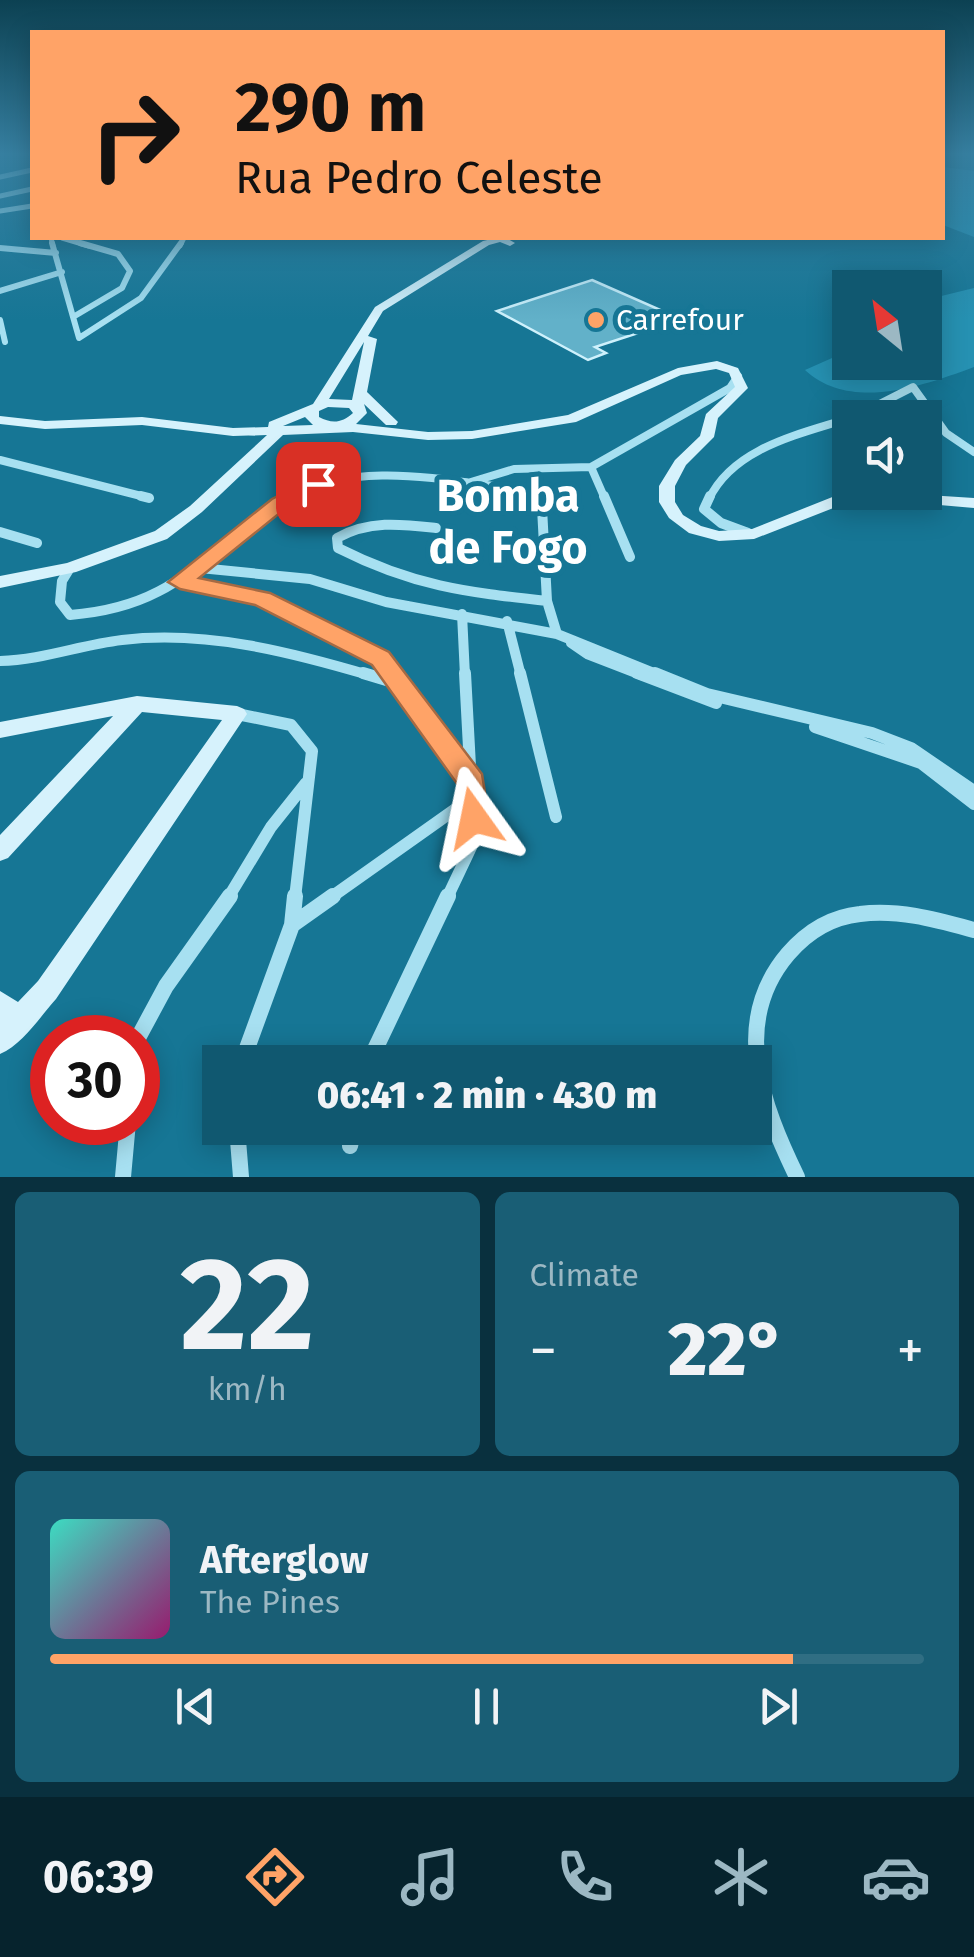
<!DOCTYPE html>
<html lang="en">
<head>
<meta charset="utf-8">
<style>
	body { margin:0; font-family:"Fira Sans",sans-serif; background:#195e75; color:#f1f3f6; height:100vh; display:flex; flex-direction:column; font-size:38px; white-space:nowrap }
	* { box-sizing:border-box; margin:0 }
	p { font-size:32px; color:#9cb8c3 }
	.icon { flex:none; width:55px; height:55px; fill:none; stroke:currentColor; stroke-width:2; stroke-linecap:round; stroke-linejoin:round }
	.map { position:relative; height:1177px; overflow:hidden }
	.side { display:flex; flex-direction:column; gap:15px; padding:15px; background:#09303e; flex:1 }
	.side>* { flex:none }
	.hud { position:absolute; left:30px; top:30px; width:915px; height:210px; border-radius:0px; box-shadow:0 5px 25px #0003; background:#ffa367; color:#111; overflow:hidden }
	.needle { width:65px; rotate:330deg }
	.fabs { position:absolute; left:832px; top:270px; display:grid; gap:20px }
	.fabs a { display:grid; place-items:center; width:110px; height:110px; border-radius:0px; background:#105870; box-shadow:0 5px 25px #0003; font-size:50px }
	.speed { position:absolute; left:30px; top:1015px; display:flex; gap:20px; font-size:50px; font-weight:700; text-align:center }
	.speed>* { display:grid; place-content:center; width:130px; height:130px; border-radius:50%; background:#105870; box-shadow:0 5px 25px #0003; line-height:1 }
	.speed .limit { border:15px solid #d22; background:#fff; color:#111 }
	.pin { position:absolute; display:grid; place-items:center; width:85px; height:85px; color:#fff; margin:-42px; border-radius:20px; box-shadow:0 5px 15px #0006 }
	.me { position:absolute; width:110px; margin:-55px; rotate:348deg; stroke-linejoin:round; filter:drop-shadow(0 0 8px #0008) }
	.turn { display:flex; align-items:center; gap:35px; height:210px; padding:0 40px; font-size:45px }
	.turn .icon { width:130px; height:130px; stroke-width:2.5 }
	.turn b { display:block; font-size:70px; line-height:85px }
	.big { font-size:75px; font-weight:800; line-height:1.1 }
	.side .widget { flex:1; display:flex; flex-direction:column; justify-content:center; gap:15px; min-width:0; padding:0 35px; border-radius:15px; background:#195e75 }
	.side .dial { align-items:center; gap:0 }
	.dial b { font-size:130px; line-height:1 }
	.song { display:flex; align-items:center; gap:30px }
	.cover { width:120px; height:120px; border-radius:15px; background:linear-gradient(135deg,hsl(170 70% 55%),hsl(320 70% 35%)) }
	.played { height:10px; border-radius:5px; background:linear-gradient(90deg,#ffa367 85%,#306e83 85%) }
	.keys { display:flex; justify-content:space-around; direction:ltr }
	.heat { display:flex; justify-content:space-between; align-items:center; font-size:55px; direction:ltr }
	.side .tiles { flex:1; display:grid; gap:15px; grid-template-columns:1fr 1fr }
	.widget:last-child { grid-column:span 2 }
	.trip { position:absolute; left:202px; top:1045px; width:570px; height:100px; border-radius:0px; background:#105870; box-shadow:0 5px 25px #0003; font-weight:800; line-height:100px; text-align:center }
	.tabs { display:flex; height:160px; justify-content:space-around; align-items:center; background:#06232d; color:#9cb8c3 }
	.tabs .icon { width:70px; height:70px }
	.tabs .selected { color:#ffa367 }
	.tabs b { font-size:45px; color:#f1f3f6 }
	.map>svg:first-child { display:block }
	.green { fill:#2691b2 }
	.building { fill:#62b1c9; stroke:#cef1fc; stroke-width:2.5 }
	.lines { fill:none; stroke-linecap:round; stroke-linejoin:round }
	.street-far5 { stroke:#a7e0f1; stroke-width:5 }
	.street-far4 { stroke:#a7e0f1; stroke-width:6 }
	.street-far3 { stroke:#a7e0f1; stroke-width:8 }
	.street-far2 { stroke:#a7e0f1; stroke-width:10 }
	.street-far1 { stroke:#a7e0f1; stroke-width:12 }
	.street { stroke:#a7e0f1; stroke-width:16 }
	.secondary { fill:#d6f2fc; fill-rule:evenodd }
	.route { fill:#ffa367; stroke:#a66a43; stroke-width:2.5 }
	.poi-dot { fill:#ffa367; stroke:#167695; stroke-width:4 }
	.labels { text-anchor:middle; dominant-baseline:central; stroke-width:10; stroke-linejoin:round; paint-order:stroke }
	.far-poi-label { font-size:30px; fill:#fff; stroke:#167695; text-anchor:start }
	.district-label { font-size:45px; font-weight:bold; fill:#fff; stroke:#167695 }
</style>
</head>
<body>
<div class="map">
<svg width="974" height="1177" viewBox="0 0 974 1177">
	<rect width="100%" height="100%" fill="#167695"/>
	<!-- green -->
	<path class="green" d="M 943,167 L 974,171 L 974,237 L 943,225 Z
		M 974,288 L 974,367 C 923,386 850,412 805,370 L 850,350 L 850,362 L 925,362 L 925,300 Z"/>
	<!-- building -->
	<path class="building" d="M 592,280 L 681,319 L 595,347 L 606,353 L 588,360 L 497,311 Z"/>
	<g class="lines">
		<!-- street-far5 -->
		<path class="street-far5" d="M 0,177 L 32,170
			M 0,196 L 32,189
			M 0,211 L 32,206
			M 51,238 L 53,246
			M 62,238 L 89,246
			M 180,246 L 184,238"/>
		<!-- street-far4 -->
		<path class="street-far4" d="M 52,243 L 79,338 L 141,298 L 181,243
			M 0,248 L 56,253
			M 0,291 L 62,272
			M 73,317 L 122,288 L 130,271 L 118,254 L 80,243
			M 0,320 L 5,342"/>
		<!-- street-far3 -->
		<path class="street-far3" d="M 852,418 L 913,387 L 946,433 L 974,452
			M 0,460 L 149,498
			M 591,467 L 605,499
			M 471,482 L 514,469 L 591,467 L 730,388 L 738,376
			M 287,499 C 359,458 445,481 523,490 L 538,499
			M 709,499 C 734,447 801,434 850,418"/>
		<!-- street-far2 -->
		<path class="street-far2" d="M 141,496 L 149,498
			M 537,496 L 542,508 L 547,601 L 557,634
			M 604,496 L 630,557
			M 710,496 L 704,509 L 721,523 L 748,533
			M 436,528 C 401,524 369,520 337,538 L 338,548 C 413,586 465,592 547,601
			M 0,532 L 37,543
			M 70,568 L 62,581 L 60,602 L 70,615 C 185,606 205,545 292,496
			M 200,568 L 310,579 L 386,602 L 557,634 L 661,676
			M 180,582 L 262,599 L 381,659 L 393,676
			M 462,614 L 465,676
			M 507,621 L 521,676
			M 571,643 L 587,654 L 644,676
			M 0,661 C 42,660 80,645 122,640 C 206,630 291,652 372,676"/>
		<!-- street-far1 -->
		<path class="street-far1" d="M 363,673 L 403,685
			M 392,673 L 472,781
			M 520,673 L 556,817
			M 637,673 L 716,703
			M 655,673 L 707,694 L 872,733 L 911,748 L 974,791
			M 237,714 L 291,725 L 312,751 L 295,898
			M 815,727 L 921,763 L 974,804
			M 228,898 L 271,827 L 306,783
			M 330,898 L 474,796
			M 447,898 L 474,841 L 465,673"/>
		<!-- street -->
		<path class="street" d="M 292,925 L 333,896
			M 138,1038 L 166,986 L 230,896
			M 242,1062 L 292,925 L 295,896
			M 369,1062 L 448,896
			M 237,1128 L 241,1177
			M 350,1146 L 354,1128
			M 123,1177 L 128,1122
			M 797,1177 C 762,1105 730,1022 788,954 C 807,932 831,917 860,914 C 899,909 937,920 974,930"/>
		<!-- secondary -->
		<path class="secondary" d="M 496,238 L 506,238 L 515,243 L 510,246 L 500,242 L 489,245 L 383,311 L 368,336 L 377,339 L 367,392 L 398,422 L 396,425 L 386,425 L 364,404 L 367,413 L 356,424 L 428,432 L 472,431 L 568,415 L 678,368 L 717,361 L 738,368 L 748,388 L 718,418 L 714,437 L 686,465 L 675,486 L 675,502 L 683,515 L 701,526 L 719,531 L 752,529 L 850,490 L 974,498 L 974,508 L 859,498 L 754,539 L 719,541 L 689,533 L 669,518 L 659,502 L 659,486 L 675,460 L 700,436 L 706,414 L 735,387 L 729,373 L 716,369 L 681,375 L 576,422 L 472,439 L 428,440 L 353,432 L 283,435 L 202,512 L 167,539 L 76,572 L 0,588 L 0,576 L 67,563 L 155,531 L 190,506 L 267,435 L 233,436 L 142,425 L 45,429 L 0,424 L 0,416 L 45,421 L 142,417 L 233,428 L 268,427 L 269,422 L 313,404 L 375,307 L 483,241 ZM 364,342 L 352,400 L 329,399 ZM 328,407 L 349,408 L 353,413 C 342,423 332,424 319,417 L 319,411 ZM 305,417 L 313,425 L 283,426 Z
			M 137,696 L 237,706 L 244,709 L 247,714 L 56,999 C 39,1018 23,1044 0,1054 L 0,991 L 18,1002 L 38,981 L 222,720 L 142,712 L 8,858 L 0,861 L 0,835 L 113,716 L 0,738 L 0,722 Z"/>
	</g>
	<!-- sky -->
	<linearGradient id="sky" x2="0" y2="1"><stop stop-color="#0c4152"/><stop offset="0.48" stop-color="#367fa0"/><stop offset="1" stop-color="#367fa0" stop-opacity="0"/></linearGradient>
	<rect width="974" height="320" fill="url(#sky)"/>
	<!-- route -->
	<path class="route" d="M 311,479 L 328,484 L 286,508 L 199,578 L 270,593 L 389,652 L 482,774 L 489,818 L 484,827 L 474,831 L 464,827 L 458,785 L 372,665 L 255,605 L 180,589 L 168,582 L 272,499 Z"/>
	<!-- markers -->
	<circle class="poi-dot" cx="596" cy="320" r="10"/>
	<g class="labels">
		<!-- far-poi labels -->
		<g class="far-poi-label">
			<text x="616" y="320">Carrefour</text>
		</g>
		<!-- district labels -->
		<g class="district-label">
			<text x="508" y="496">Bomba<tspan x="508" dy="52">de Fogo</tspan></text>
		</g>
	</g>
</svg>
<div class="fabs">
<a><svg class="needle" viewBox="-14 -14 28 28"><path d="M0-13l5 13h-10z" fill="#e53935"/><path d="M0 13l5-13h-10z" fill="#9cb8c3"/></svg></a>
<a><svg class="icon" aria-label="sound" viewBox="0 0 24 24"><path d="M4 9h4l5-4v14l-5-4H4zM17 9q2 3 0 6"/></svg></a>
</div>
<div class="speed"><div class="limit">30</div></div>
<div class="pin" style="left:318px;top:484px;background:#d93025"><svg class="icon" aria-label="arrive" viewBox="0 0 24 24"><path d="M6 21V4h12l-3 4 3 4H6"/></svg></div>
<svg class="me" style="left:474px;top:818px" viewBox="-20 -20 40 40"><path d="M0-17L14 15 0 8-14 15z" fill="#ffa367" stroke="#fff" stroke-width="4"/></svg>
<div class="trip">06:41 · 2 min · 430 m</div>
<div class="hud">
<div class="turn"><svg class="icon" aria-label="right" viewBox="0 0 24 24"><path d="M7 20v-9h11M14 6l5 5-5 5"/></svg><div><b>290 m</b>Rua Pedro Celeste</div></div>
</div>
</div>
<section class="side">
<div class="tiles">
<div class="widget dial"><b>22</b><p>km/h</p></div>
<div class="widget"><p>Climate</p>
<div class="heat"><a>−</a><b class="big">22°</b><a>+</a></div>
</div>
<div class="widget">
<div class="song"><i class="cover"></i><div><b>Afterglow</b><p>The Pines</p></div></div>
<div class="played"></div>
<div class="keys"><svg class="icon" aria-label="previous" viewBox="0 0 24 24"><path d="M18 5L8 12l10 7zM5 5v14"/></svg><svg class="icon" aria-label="pause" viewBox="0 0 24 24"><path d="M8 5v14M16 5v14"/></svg><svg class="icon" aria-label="next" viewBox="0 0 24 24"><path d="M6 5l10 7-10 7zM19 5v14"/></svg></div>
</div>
</div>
</section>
<nav class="tabs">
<b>06:39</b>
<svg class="icon selected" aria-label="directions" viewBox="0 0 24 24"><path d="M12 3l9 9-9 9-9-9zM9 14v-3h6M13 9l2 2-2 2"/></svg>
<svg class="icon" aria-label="music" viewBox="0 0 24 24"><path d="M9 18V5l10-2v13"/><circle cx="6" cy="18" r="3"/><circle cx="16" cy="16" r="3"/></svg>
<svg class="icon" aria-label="phone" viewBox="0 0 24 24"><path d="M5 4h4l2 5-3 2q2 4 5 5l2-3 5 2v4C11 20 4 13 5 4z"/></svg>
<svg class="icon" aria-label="climate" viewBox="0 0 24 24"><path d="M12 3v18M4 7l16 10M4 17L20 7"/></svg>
<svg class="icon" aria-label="car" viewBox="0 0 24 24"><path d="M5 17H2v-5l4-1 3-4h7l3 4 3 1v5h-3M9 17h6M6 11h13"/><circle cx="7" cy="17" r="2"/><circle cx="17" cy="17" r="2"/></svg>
</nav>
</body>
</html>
